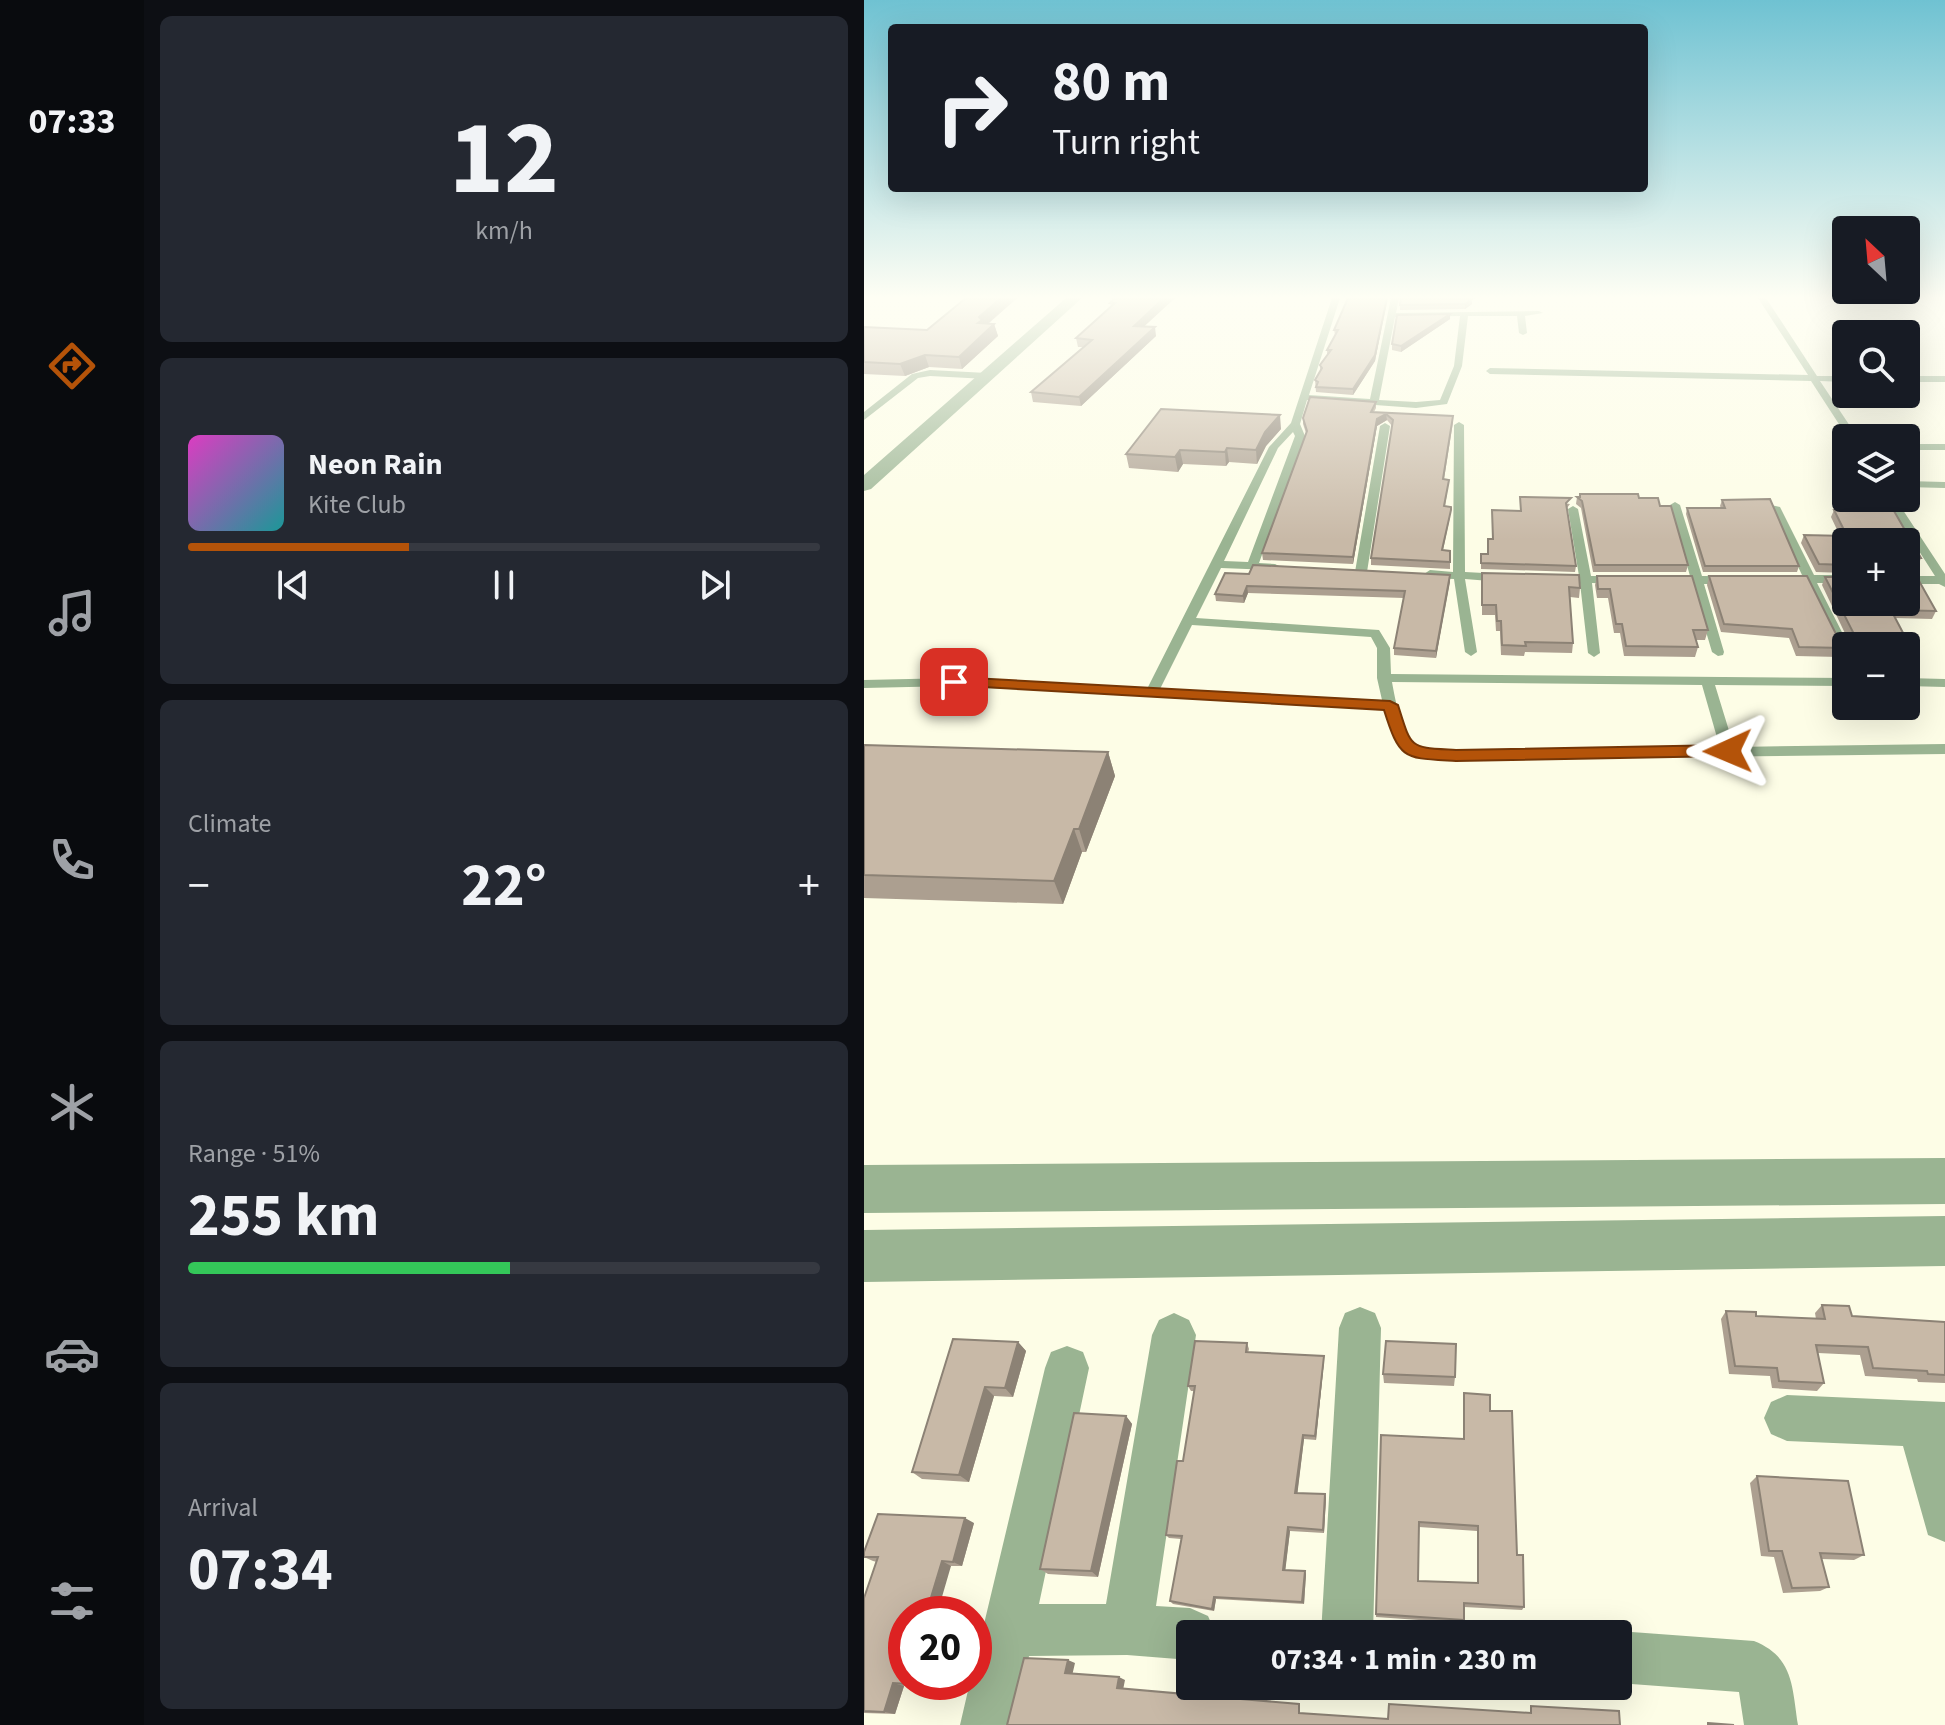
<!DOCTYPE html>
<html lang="en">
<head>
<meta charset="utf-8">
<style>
	body { margin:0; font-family:"Source Sans 3",sans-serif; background:#242831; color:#f1f3f6; height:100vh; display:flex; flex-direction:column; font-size:30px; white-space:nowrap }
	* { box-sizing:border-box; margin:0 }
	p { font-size:26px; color:#9ea1a6 }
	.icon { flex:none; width:44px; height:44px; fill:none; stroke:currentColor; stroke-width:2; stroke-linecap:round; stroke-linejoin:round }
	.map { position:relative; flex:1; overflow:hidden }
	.side { display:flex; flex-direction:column; gap:16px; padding:16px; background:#0d0f14; width:720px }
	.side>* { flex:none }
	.banner { position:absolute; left:24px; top:24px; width:760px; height:168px; border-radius:8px; box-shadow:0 8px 32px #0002; background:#171b24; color:#f1f3f6; overflow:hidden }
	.needle { width:52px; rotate:334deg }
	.buttons { position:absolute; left:968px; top:216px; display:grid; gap:16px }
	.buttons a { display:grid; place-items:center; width:88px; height:88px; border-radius:8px; background:#171b24; box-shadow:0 8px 32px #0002; font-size:40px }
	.speed { position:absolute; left:24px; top:1596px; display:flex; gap:16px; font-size:40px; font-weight:700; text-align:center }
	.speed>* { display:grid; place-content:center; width:104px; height:104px; border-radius:50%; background:#171b24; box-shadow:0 8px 32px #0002; line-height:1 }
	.speed .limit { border:12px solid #d22; background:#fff; color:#111 }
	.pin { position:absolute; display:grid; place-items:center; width:68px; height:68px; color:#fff; margin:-34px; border-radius:16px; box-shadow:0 4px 12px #0006 }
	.me { position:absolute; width:88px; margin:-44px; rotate:269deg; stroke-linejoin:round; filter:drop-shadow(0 0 6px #0008) }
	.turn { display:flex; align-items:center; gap:28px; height:168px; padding:0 32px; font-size:36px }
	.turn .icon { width:104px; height:104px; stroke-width:2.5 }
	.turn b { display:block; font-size:56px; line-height:68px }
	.big { font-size:60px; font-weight:700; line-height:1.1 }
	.side .tile { flex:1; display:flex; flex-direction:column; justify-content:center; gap:12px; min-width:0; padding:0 28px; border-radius:12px; background:#242831 }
	.side .dial { align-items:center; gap:0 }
	.dial b { font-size:104px; line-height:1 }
	.song { display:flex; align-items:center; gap:24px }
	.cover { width:96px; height:96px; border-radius:12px; background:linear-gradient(135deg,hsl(310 70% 55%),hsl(180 70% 35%)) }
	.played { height:8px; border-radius:4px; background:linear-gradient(90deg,#b45309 35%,#363941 35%) }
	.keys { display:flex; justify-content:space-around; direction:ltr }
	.heat { display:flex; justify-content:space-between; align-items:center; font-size:44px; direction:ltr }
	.charge { height:12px; border-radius:6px; background:linear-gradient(90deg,#34c759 51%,#363941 0) }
	.trip { position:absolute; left:312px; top:1620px; width:456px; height:80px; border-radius:8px; background:#171b24; box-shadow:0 8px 32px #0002; font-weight:700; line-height:80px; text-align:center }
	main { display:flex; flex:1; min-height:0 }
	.tabs { display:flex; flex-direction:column; width:144px; justify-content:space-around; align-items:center; background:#090b0e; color:#9ea1a6 }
	.tabs .icon { width:56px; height:56px }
	.tabs .selected { color:#b45309 }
	.tabs b { font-size:36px; color:#f1f3f6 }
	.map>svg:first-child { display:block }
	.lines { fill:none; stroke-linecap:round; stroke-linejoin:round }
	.service { fill:#9ab492; fill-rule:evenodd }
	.minor { fill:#9ab492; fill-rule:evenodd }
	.tertiary { fill:#9ab492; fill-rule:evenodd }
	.wall { fill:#ac9f90; fill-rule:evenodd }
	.shaded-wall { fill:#8c8275 }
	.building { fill:#c8b9a7; stroke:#8c8275; stroke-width:2; fill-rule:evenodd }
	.route { fill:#b45309; stroke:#753606; stroke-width:2 }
</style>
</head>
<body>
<main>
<nav class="tabs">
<b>07:33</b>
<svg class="icon selected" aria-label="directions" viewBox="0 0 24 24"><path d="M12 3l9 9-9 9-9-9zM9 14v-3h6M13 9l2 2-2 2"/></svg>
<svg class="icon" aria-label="music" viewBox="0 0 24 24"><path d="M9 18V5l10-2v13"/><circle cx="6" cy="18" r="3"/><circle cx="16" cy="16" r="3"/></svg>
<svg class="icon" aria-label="phone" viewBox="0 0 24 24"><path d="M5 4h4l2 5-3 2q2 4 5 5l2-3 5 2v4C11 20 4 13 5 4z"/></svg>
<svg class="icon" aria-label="climate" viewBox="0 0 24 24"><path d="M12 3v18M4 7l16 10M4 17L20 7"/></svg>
<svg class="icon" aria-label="car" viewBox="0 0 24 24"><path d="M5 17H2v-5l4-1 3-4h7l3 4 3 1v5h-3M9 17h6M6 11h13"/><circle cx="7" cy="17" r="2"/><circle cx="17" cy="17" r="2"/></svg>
<svg class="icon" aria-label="filters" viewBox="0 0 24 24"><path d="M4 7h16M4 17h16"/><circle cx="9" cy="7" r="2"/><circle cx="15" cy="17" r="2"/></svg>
</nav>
<section class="side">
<div class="tile dial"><b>12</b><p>km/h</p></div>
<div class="tile">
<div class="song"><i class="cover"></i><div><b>Neon Rain</b><p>Kite Club</p></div></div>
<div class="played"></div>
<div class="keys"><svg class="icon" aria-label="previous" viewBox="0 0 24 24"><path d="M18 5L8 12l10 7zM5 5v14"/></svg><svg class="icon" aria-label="pause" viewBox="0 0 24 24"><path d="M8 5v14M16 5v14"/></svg><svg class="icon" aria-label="next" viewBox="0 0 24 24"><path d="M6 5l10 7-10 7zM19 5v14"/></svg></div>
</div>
<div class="tile"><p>Climate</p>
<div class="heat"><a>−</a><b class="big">22°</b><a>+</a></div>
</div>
<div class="tile"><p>Range · 51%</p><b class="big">255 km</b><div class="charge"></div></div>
<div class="tile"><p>Arrival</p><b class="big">07:34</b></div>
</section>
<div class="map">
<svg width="1081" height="1725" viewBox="0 0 1081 1725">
	<rect width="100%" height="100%" fill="#fdfde6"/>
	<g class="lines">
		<!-- service -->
		<path class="service" d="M 468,298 L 476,298 L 445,395 L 506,399 L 527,298 L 535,298 L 532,313 L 675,311 L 679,313 L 661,316 L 663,333 L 659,335 L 655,333 L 653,316 L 604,316 L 598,366 L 583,404 L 552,408 L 443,400 L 436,424 L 441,436 L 395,563 L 411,564 L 417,567 L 411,570 L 357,568 L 332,618 L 515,630 L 526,648 L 527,674 L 982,678 L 982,686 L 851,685 L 870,747 L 1081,744 L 1081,754 L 575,760 C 536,756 532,744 520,709 L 90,686 L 0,688 L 0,680 L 90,678 L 283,689 L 405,447 L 427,423 ZM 596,316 L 590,366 L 576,400 L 552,402 L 515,400 L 531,317 ZM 429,432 L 431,436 L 384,562 L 360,561 L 414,448 ZM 328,625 L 507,637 L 513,648 L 513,678 L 518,700 L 296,689 ZM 528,682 L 838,685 L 856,748 L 592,751 C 580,751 564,752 554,746 C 538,738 531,699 528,682 Z
			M 894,298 L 902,298 L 953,376 L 982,376 L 982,382 L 956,381 L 994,438 L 984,438 L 947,381 L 626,374 L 622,371 L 626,368 L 944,375 Z
			M 66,370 L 123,373 L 127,376 L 123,379 L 66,376 L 54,378 L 0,420 L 0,412 L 48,374 Z
			M 1042,376 L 1081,376 L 1081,382 L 1042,382 Z
			M 595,422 L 600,425 L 601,572 L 638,574 L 644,578 L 638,582 L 601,579 L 613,652 L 607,656 L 601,652 L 590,579 L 566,578 L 560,574 L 566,570 L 589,572 L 590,425 Z
			M 521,423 L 526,426 L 503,572 L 497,576 L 491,572 L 516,426 Z
			M 1042,444 L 1081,444 L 1081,450 L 1042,450 Z
			M 1042,481 L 1081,482 L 1081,488 L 1042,487 Z
			M 1021,498 L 1031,498 L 1081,574 L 1081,587 L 1075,584 L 1042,584 L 1042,576 L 1071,576 Z
			M 811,502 L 816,505 L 838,576 L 866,576 L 872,580 L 866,584 L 840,584 L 860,652 L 859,655 L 854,656 L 848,652 L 828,584 L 810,584 L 804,580 L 810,576 L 826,576 L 806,505 Z
			M 907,505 L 916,507 L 950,575 L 982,575 L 982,583 L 953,583 L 985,646 L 982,646 L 982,658 L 976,654 L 942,583 L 926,583 L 920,579 L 926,575 L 938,575 L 906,507 Z
			M 709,506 L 714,509 L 727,576 L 754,576 L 760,580 L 754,584 L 728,583 L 736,653 L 730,657 L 724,653 L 716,583 L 694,583 L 688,579 L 694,575 L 715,576 L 704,509 Z
			M 1042,678 L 1081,679 L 1081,687 L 1042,686 Z"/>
		<!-- minor -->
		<path class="minor" d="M 202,298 L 218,298 L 7,489 L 0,491 L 0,475 Z
			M 496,1307 L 511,1313 L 517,1328 L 509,1634 L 457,1634 L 475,1328 L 481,1313 Z
			M 310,1313 L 325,1320 L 332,1335 L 292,1606 L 326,1608 L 344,1616 L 352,1634 L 326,1634 L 326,1660 L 263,1655 L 165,1656 L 150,1725 L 96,1725 L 106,1682 L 110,1682 L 110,1666 L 181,1368 L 187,1352 L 203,1346 L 219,1352 L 225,1368 L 175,1604 L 242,1604 L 288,1335 L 295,1320 Z
			M 923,1395 L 1081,1402 L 1081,1542 L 1064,1535 L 1039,1446 L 923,1441 L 907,1434 L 900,1418 L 907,1402 Z
			M 754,1631 L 890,1641 C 930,1657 928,1687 934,1725 L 880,1725 L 875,1692 L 754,1683 L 754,1634 L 747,1634 Z"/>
		<!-- tertiary -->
		<path class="tertiary" d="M 1081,1158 L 1081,1204 L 0,1213 L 0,1165 Z
			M 1081,1216 L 1081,1266 L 0,1282 L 0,1230 Z"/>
	</g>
	<!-- wall -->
	<path class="wall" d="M 153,298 L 124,324 L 130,324 L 134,336 L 98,369 L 65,367 L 41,376 L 0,374 L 0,327 L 63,330 Z
		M 251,298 L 280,326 L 292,336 L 217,406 L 169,402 L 167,392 L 220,347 L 214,347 L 212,338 L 247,307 L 246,303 Z
		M 523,302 L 511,361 L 489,395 L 452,392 L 451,380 L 456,371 L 456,365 L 463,355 L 463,350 L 471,335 L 470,330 Z
		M 608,304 L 601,309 L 536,310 L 536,305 Z
		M 586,314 L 586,319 L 537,352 L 528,350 L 528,344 Z
		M 512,402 L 512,408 L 510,412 L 589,422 L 580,479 L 585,480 L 581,506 L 586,517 L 579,550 L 586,551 L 586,569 L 507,565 L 507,558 L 528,426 L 523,420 L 513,426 L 489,564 L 399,560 L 398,553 L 442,433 L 439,424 L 439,418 Z
		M 417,429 L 402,446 L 393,464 L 365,462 L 362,466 L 319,464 L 314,472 L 265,468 L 262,454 Z
		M 716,494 L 775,498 L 796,506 L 824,565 L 822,572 L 729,572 L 717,508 L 712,504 L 713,497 L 715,497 Z
		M 656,497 L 706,504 L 703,508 L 712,566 L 711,572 L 617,569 L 617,554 L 624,554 L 628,539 L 656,511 Z
		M 858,500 L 935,566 L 933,572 L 839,572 L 822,514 L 823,508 L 857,508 L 856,506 Z
		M 970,510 L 1057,558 L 1054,566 L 1046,566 L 1042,576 L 1072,611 L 1068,619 L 1031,618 L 1047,648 L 1043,657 L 1042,657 L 1042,646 L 987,646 L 958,585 L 961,577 L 1042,602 L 982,542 L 982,573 L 952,572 L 937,543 L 940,535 L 976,536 L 967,517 Z
		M 618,573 L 716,588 L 715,598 L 706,597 L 709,643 L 708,653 L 661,652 L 660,656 L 637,655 L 636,631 L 632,631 L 631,615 L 618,615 Z
		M 385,574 L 586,575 L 572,658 L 530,655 L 530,648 L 540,598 L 384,593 L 380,603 L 352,601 L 351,594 Z
		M 733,576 L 844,630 L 841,640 L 832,640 L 834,647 L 831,657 L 760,656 L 756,633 L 750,633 L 744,598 L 733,598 L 731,585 Z
		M 845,576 L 979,648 L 975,657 L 932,656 L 925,638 L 857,632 L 843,585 Z
		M 0,745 L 244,752 L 251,776 L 222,852 L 218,852 L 199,904 L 0,898 Z
		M 958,1305 L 988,1316 L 1081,1322 L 1081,1383 L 1054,1382 L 1053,1379 L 1001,1376 L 996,1355 L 954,1353 L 960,1383 L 953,1391 L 908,1388 L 906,1376 L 865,1374 L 857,1319 L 862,1311 L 892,1316 L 952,1319 L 951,1313 Z
		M 154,1342 L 162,1351 L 149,1397 L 130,1396 L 105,1482 L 58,1479 L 48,1472 Z
		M 383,1343 L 385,1349 L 384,1353 L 460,1361 L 452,1440 L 440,1439 L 433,1494 L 461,1494 L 462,1498 L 460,1533 L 426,1531 L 421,1570 L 441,1571 L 442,1574 L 440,1604 L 352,1599 L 350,1611 L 309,1604 L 306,1601 L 317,1539 L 305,1538 L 302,1535 L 319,1461 L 330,1391 L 327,1391 L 324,1386 Z
		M 519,1374 L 591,1377 L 590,1386 L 520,1383 Z
		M 600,1393 L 626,1411 L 653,1555 L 660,1607 L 658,1610 L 600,1607 L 598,1623 L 512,1617 L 517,1435 L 599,1439 ZM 555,1527 L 613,1531 L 613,1583 L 554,1581 Z
		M 262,1416 L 268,1424 L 234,1577 L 184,1574 L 176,1569 Z
		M 893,1476 L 1000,1555 L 990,1560 L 957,1559 L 965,1587 L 956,1591 L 919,1593 L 910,1557 L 897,1556 L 886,1483 Z
		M 110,1523 L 98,1566 L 87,1566 L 42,1614 L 75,1682 L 73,1687 L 40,1686 L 31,1714 L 0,1713 L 0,1598 L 13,1562 L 9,1561 L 0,1557 Z"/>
	<!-- shaded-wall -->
	<path class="shaded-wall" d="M 137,298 L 153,298 L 120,327 L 114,323 L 115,317 Z
		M 300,298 L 311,298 L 272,334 L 270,326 Z
		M 523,298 L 511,361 L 489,395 L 489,389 Z
		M 608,299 L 608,304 L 601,309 L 601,304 Z
		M 586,314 L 586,319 L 537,352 L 537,346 Z
		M 130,324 L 134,336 L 98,369 L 95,357 Z
		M 291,327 L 292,336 L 217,406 L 215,397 Z
		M 61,355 L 65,367 L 41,376 L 36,364 Z
		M 522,414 L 523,420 L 513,426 L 489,564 L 489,557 L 513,419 Z
		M 416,415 L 417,429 L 402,446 L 393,464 L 392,450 L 401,432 Z
		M 363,448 L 365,462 L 362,466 L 361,452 Z
		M 316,450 L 319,464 L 314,472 L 311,457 Z
		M 586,575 L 586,582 L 572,658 L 572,651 Z
		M 383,586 L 384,593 L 380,603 L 379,596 Z
		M 244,752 L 251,776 L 222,852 L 215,829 Z
		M 210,829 L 218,852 L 199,904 L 190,881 Z
		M 154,1342 L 162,1351 L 149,1397 L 141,1388 Z
		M 460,1356 L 460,1361 L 452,1440 L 451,1436 Z
		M 121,1387 L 130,1396 L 105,1482 L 95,1475 Z
		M 262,1416 L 268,1424 L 234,1577 L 227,1571 Z
		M 439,1435 L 440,1439 L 433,1497 L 431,1493 Z
		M 461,1494 L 462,1498 L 460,1533 L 459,1530 Z
		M 101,1518 L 110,1523 L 98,1566 L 89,1562 Z
		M 424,1527 L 426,1531 L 421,1573 L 419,1570 Z
		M 78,1561 L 87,1566 L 73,1614 L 62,1614 Z
		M 441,1571 L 442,1574 L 440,1604 L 438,1602 Z
		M 350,1597 L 352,1599 L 350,1611 L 348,1609 Z
		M 204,1660 L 211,1663 L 208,1676 L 201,1673 Z
		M 255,1677 L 261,1680 L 259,1690 L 253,1688 Z
		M 64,1682 L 75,1682 L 73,1687 L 63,1685 Z
		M 29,1683 L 40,1686 L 31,1714 L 20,1712 Z"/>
	<!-- building -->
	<path class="building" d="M 102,298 L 137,298 L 115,317 L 118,320 L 114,323 L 130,324 L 95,357 L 61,355 L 36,364 L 0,362 L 0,327 L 63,330 Z
		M 251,298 L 300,298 L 270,326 L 291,327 L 215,397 L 167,392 L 228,340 L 212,338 L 251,303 L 246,303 Z
		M 484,298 L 523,298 L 511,355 L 489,389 L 452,387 L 454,382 L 451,380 L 458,368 L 456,365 L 467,350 L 463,350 L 474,330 L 470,330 Z
		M 537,298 L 578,298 L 608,299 L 601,304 L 536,305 Z
		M 586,314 L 537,346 L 528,344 L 533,315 Z
		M 446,397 L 512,402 L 507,412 L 589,416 L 579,479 L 585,480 L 580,506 L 587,507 L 587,510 L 578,550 L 586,551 L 586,562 L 507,558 L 529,420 L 522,414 L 513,419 L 489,557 L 398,553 L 443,431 L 439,418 Z
		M 297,409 L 416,415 L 401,432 L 392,450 L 363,448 L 361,452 L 316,450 L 311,457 L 262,454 Z
		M 716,494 L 774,494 L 775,498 L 794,498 L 796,506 L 807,506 L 824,565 L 731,565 L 718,501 L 713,497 L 716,497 Z
		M 656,497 L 707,498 L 702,503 L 712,566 L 617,563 L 617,554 L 624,554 L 624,539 L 629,539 L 628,510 L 657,511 Z
		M 906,499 L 935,566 L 841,566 L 823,508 L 861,508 L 858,500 Z
		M 970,510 L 1030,511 L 1057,558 L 1042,558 L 1046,565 L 1042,568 L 1042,576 L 1054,579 L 1072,611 L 1027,610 L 1047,648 L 1042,648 L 1042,646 L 988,646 L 991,636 L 961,577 L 982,577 L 982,602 L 1042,602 L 1042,542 L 982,542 L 982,565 L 955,564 L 940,535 L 983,536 Z
		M 389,565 L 586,575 L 572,651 L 530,648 L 541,591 L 383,586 L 379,596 L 351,594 L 361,573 L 385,574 Z
		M 618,573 L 715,575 L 716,588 L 705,587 L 709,643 L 661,642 L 662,646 L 638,645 L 637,621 L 633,621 L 632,605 L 618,605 Z
		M 733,576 L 828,576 L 844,630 L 829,630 L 834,647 L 762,646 L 758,624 L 752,624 L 746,589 L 734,589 Z
		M 845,576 L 943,576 L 979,648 L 935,647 L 928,629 L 860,624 Z
		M 0,745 L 244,752 L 215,829 L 210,829 L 190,881 L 0,875 Z
		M 958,1305 L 985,1306 L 988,1316 L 1081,1322 L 1081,1375 L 1064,1374 L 1063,1371 L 1009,1368 L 1004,1347 L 952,1345 L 960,1383 L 915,1381 L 913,1368 L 871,1366 L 862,1311 L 892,1312 L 892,1316 L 961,1319 Z
		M 89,1339 L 154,1342 L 141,1388 L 121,1387 L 95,1475 L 48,1472 Z
		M 331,1341 L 383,1343 L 382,1352 L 460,1356 L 451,1436 L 439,1435 L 431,1493 L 461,1494 L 459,1530 L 424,1527 L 419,1570 L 441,1571 L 438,1602 L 350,1597 L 348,1609 L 306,1601 L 318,1536 L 302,1535 L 313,1461 L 319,1461 L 331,1386 L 324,1386 Z
		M 522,1341 L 592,1344 L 591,1377 L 519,1374 Z
		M 600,1393 L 626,1395 L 626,1411 L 648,1411 L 653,1555 L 659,1555 L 660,1607 L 600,1603 L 600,1620 L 512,1614 L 517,1435 L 600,1439 ZM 555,1522 L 614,1526 L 614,1583 L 554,1581 Z
		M 210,1413 L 262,1416 L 227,1571 L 176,1569 Z
		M 893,1476 L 984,1481 L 1000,1555 L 956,1553 L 965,1587 L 928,1588 L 918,1551 L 905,1551 Z
		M 14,1514 L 101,1518 L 89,1562 L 78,1561 L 62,1614 L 42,1614 L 42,1682 L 64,1682 L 63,1685 L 29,1683 L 20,1712 L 0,1711 L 0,1598 L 14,1557 L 0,1557 L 0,1552 Z
		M 160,1658 L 204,1660 L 201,1673 L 255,1677 L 253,1688 L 435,1704 L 435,1713 L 524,1719 L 525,1704 L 667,1713 L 667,1706 L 755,1711 L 756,1725 L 143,1725 Z
		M 844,1723 L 870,1725 L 844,1725 Z"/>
	<!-- sky -->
	<linearGradient id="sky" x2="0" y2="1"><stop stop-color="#6fc2d2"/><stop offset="0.55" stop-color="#fefef4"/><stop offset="1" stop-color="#fefef4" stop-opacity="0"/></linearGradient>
	<rect width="1081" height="540" fill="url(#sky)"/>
	<!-- route -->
	<path class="route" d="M 90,677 L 526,701 L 534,705 C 548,750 545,747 592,750 L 864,745 L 872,751 L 864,756 L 592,761 C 540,758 536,761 520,710 L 84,685 L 82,682 Z"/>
</svg>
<div class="buttons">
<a><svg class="needle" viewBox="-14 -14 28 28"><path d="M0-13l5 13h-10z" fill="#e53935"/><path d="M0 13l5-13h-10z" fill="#9ea1a6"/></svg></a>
<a><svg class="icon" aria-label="search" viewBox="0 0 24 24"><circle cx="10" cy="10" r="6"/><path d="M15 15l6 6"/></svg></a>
<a><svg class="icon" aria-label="layers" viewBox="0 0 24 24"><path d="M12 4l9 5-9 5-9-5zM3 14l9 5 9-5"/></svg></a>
<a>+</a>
<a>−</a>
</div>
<div class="speed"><div class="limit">20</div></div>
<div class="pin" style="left:90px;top:682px;background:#d93025"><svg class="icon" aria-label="arrive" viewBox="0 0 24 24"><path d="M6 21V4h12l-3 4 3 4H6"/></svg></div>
<svg class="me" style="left:864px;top:751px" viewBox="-20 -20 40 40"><path d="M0-17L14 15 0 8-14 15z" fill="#b45309" stroke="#fff" stroke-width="4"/></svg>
<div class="trip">07:34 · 1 min · 230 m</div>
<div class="banner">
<div class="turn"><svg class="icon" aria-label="right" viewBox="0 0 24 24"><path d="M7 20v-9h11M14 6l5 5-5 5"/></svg><div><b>80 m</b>Turn right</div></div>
</div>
</div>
</main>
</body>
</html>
